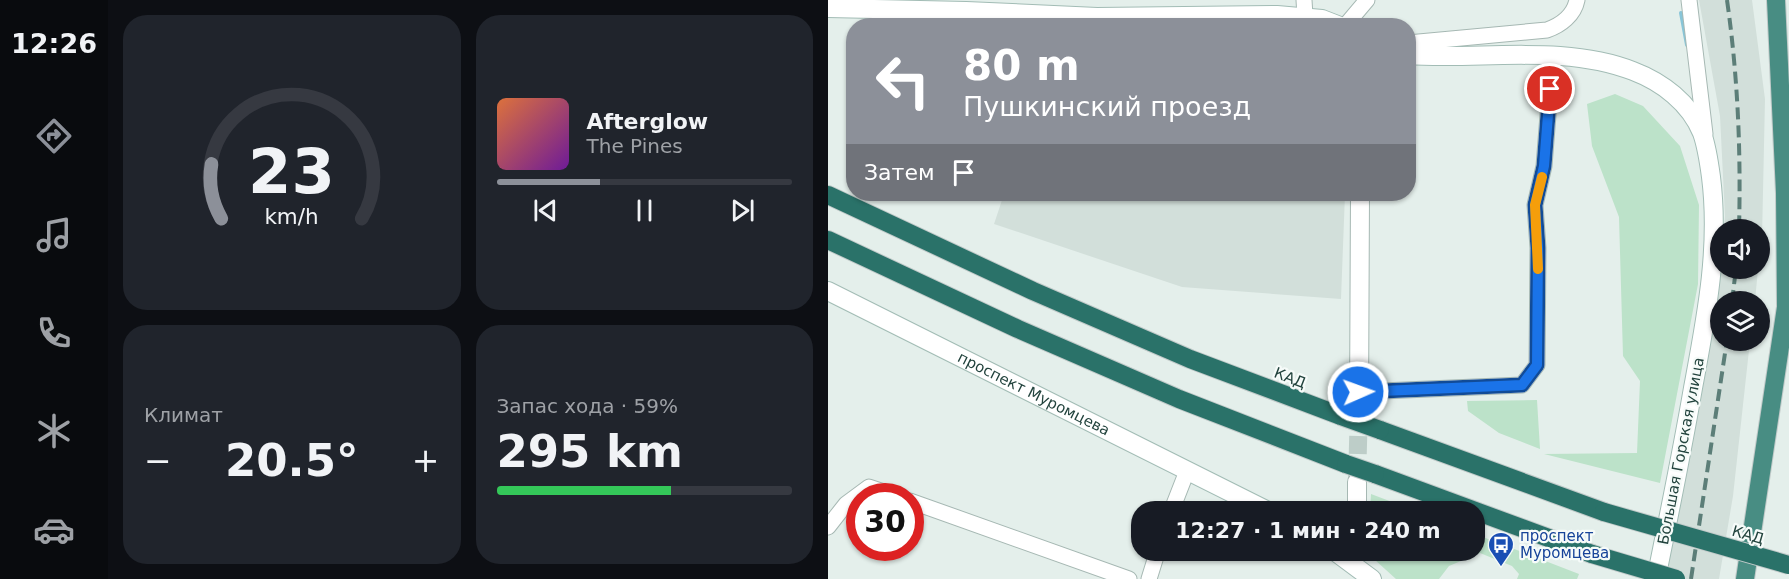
<!DOCTYPE html>
<html lang="ru">
<head>
<meta charset="utf-8">
<style>
	body { margin:0; font-family:"DejaVu Sans",sans-serif; background:#20242c; color:#f1f3f6; height:100vh; display:flex; flex-direction:column; font-size:22px; white-space:nowrap }
	* { box-sizing:border-box; margin:0 }
	p { font-size:20px; color:#9ea1a6 }
	.icon { flex:none; width:33px; height:33px; fill:none; stroke:currentColor; stroke-width:2; stroke-linecap:round; stroke-linejoin:round }
	.map { position:relative; flex:1; overflow:hidden }
	.panel { display:flex; flex-direction:column; gap:15px; padding:15px; background:#0d0f14; width:720px }
	.panel>* { flex:none }
	.top-card { position:absolute; left:18px; top:18px; width:570px; height:183px; border-radius:24px; box-shadow:0 2px 4px #0004; background:#8c9099; color:#fff; overflow:hidden }
	.fabs { position:absolute; left:882px; top:219px; display:grid; gap:12px }
	.fabs a { display:grid; place-items:center; width:60px; height:60px; border-radius:50%; background:#171b24; box-shadow:0 2px 4px #0004; font-size:30px }
	.speed { position:absolute; left:18px; top:483px; display:flex; gap:12px; font-size:30px; font-weight:700; text-align:center }
	.speed>* { display:grid; place-content:center; width:78px; height:78px; border-radius:50%; background:#171b24; box-shadow:0 2px 4px #0004; line-height:1 }
	.speed .limit { border:9px solid #d22; background:#fff; color:#111 }
	.pin { position:absolute; display:grid; place-items:center; width:51px; height:51px; color:#fff; margin:-26px; border:3px solid #fff; border-radius:50%; box-shadow:0 2px 6px #0007 }
	.me { position:absolute; width:66px; margin:-33px; rotate:88deg; stroke-linejoin:round; filter:drop-shadow(0 0 4px #0008) }
	.turn { display:flex; align-items:center; gap:21px; height:126px; padding:0 18px; font-size:27px }
	.turn .icon { width:78px; height:78px; stroke-width:2.5 }
	.turn b { display:block; font-size:42px; line-height:51px }
	.then { display:flex; align-items:center; height:57px; padding:0 18px; background:#0003; gap:12px; font-size:22px }
	.big { font-size:45px; font-weight:800; line-height:1.1 }
	.panel .tile { flex:1; display:flex; flex-direction:column; justify-content:center; gap:9px; min-width:0; padding:0 21px; border-radius:24px; background:#20242c }
	.panel .dial { align-items:center; gap:0 }
	.dial svg { height:156px; overflow:visible; fill:none; stroke:#363941; stroke-width:7; stroke-linecap:round; text-anchor:middle }
	.dial text { fill:#f1f3f6; stroke:none }
	.song { display:flex; align-items:center; gap:18px }
	.cover { width:72px; height:72px; border-radius:9px; background:linear-gradient(135deg,hsl(20 70% 55%),hsl(280 70% 35%)) }
	.played { height:6px; border-radius:3px; background:linear-gradient(90deg,#8c9099 35%,#363941 35%) }
	.keys { display:flex; justify-content:space-around; direction:ltr }
	.heat { display:flex; justify-content:space-between; align-items:center; font-size:33px; direction:ltr }
	.charge { height:9px; border-radius:4px; background:linear-gradient(90deg,#34c759 59%,#363941 0) }
	.panel .tiles { flex:1; display:grid; gap:15px; grid-template-columns:repeat(2,1fr) }
	.trip { position:absolute; left:303px; top:501px; width:354px; height:60px; border-radius:24px; background:#171b24; box-shadow:0 2px 4px #0004; font-weight:800; line-height:60px; text-align:center }
	main { display:flex; flex:1; min-height:0 }
	.tabs { display:flex; flex-direction:column; width:108px; justify-content:space-around; align-items:center; background:#090b0e; color:#9ea1a6 }
	.tabs .icon { width:42px; height:42px }
	.tabs .selected { color:#8c9099 }
	.tabs b { font-size:27px; color:#f1f3f6 }
	.map>svg:first-child { display:block }
	.built { fill:#d2dfda }
	.green { fill:#bce2c9 }
	.lines { fill:none; stroke-linecap:round; stroke-linejoin:round }
	.stream { stroke:#88c5d8; stroke-width:4 }
	.tertiary-tunnel { stroke:#bdcdc8; stroke-width:18; stroke-dasharray:18 9; stroke-linecap:butt }
	.minor-casing { stroke:#a6b8b3; stroke-width:17 }
	.tertiary-casing { stroke:#a6b8b3; stroke-width:20 }
	.secondary-casing { stroke:#a2bcb5; stroke-width:20 }
	.trunk-casing { stroke:#c1cac9; stroke-width:20 }
	.motorway-casing { stroke:#c1cac9; stroke-width:20 }
	.minor { stroke:#fff; stroke-width:15 }
	.tertiary { stroke:#fff; stroke-width:18 }
	.secondary { stroke:#fff; stroke-width:18 }
	.trunk { stroke:#488d83; stroke-width:18 }
	.motorway { stroke:#2a7269; stroke-width:18 }
	.rail { stroke:#5c7e78; stroke-width:4; stroke-dasharray:12 6; stroke-linecap:butt }
	.motorway-bridge-casing { stroke:#c1cac9; stroke-width:20; stroke-linecap:butt }
	.motorway-bridge { stroke:#2a7269; stroke-width:18 }
	.route-casing { stroke:#114b97; stroke-width:15 }
	.route { stroke:#1a73e8; stroke-width:10 }
	.slow { stroke:#f59e0b; stroke-width:10 }
	.labels { text-anchor:middle; dominant-baseline:central; stroke-width:4.5; stroke-linejoin:round; paint-order:stroke }
	.street-label { font-size:15px; fill:#22433d; stroke:#f6fbf9 }
	.transit-label { font-size:15px; fill:#164399; stroke:#f6fbf9; text-anchor:start }
</style>
</head>
<body>
<main>
<nav class="tabs">
<b>12:26</b>
<svg class="icon selected" aria-label="directions" viewBox="0 0 24 24"><path d="M12 3l9 9-9 9-9-9zM9 14v-3h6M13 9l2 2-2 2"/></svg>
<svg class="icon" aria-label="music" viewBox="0 0 24 24"><path d="M9 18V5l10-2v13"/><circle cx="6" cy="18" r="3"/><circle cx="16" cy="16" r="3"/></svg>
<svg class="icon" aria-label="phone" viewBox="0 0 24 24"><path d="M5 4h4l2 5-3 2q2 4 5 5l2-3 5 2v4C11 20 4 13 5 4z"/></svg>
<svg class="icon" aria-label="climate" viewBox="0 0 24 24"><path d="M12 3v18M4 7l16 10M4 17L20 7"/></svg>
<svg class="icon" aria-label="car" viewBox="0 0 24 24"><path d="M5 17H2v-5l4-1 3-4h7l3 4 3 1v5h-3M9 17h6M6 11h13"/><circle cx="7" cy="17" r="2"/><circle cx="17" cy="17" r="2"/></svg>
</nav>
<section class="panel">
<div class="tiles">
<div class="tile dial"><svg viewBox="0 0 100 80">
<path d="M14 69A42 42 0 1 1 86 69"/>
<path d="M14 69A42 42 0 0 1 9 41" stroke="#8c9099"/>
<text x="50" y="56" font-size="32" font-weight="700">23</text>
<text x="50" y="72" font-size="11">km/h</text>
</svg></div>
<div class="tile">
<div class="song"><i class="cover"></i><div><b>Afterglow</b><p>The Pines</p></div></div>
<div class="played"></div>
<div class="keys"><svg class="icon" aria-label="previous" viewBox="0 0 24 24"><path d="M18 5L8 12l10 7zM5 5v14"/></svg><svg class="icon" aria-label="pause" viewBox="0 0 24 24"><path d="M8 5v14M16 5v14"/></svg><svg class="icon" aria-label="next" viewBox="0 0 24 24"><path d="M6 5l10 7-10 7zM19 5v14"/></svg></div>
</div>
<div class="tile"><p>Климат</p>
<div class="heat"><a>−</a><b class="big">20.5°</b><a>+</a></div>
</div>
<div class="tile"><p>Запас хода · 59%</p><b class="big">295 km</b><div class="charge"></div></div>
</div>
</section>
<div class="map">
<svg width="961" height="579" viewBox="0 0 961 579">
	<rect width="100%" height="100%" fill="#e4efeb"/>
	<!-- built -->
	<path class="built" d="M 871,0 L 924,0 L 937,99 L 934,238 L 932,257 L 932,230 L 896,229 L 897,216 L 892,116 Z
		M 176,194 L 517,194 L 513,299 L 354,287 L 166,224 Z
		M 892,268 L 930,269 L 927,301 L 892,302 L 892,340 L 922,341 L 905,496 L 891,579 L 836,579 Z"/>
	<!-- green -->
	<path class="green" d="M 787,94 L 815,106 L 852,146 L 871,205 L 870,284 L 832,483 L 716,454 L 809,453 L 812,381 L 795,356 L 791,217 L 764,146 L 759,104 Z
		M 709,400 L 712,449 L 671,433 L 640,411 L 639,401 Z
		M 543,494 L 588,511 L 542,511 Z
		M 647,534 L 751,574 L 749,579 L 689,579 L 691,574 L 684,566 L 652,553 L 621,566 L 611,579 L 568,579 L 547,560 L 545,551 L 646,550 Z"/>
	<g class="lines">
		<!-- stream -->
		<path class="stream" d="M 853,13 L 859,45"/>
		<!-- tertiary-tunnel -->
		<path class="tertiary-tunnel" d="M 529,481 L 531,408"/>
		<defs>
			<path id="minor" d="M 476,0 L 477,16
				M 861,0 L 877,134
				M 517,26 L 539,0
				M 580,43 L 719,30 C 733,25 746,15 749,0
				M 530,392 L 694,385 L 709,365 L 710,248 L 707,205 L 716,166 L 722,89
				M 82,501 L 301,579
				M 343,512 L 359,471
				M 0,527 L 18,504 L 41,487 L 68,496
				M 321,579 L 330,550"/>
			<path id="tertiary" d="M 531,408 L 532,194
				M 529,482 L 529,512"/>
			<g id="secondary">
				<path d="M 0,8 L 138,11 L 269,17 L 449,15 L 494,19 L 512,26"/>
				<path d="M 580,55 C 653,60 737,44 805,71 C 834,82 862,103 874,133 C 879,147 881,162 883,177 C 892,248 878,318 865,388 C 854,452 841,515 828,579"/>
				<path id="s1" d="M 0,291 L 442,512"/>
				<path d="M 505,550 L 544,579"/>
			</g>
			<path id="trunk" d="M 917,579 L 958,307 L 957,193 L 948,0"/>
			<path id="motorway" d="M 0,195 L 205,291 L 362,359 L 513,416
				M 0,240 L 190,329 L 351,399 L 518,464
				M 552,430 L 776,512
				M 547,474 L 764,554"/>
		</defs>
		<!-- minor casing -->
		<use href="#minor" class="minor-casing"/>
		<!-- tertiary casing -->
		<use href="#tertiary" class="tertiary-casing"/>
		<!-- secondary casing -->
		<use href="#secondary" class="secondary-casing"/>
		<!-- trunk casing -->
		<use href="#trunk" class="trunk-casing"/>
		<!-- motorway casing -->
		<use href="#motorway" class="motorway-casing"/>
		<!-- minor -->
		<use href="#minor" class="minor"/>
		<!-- tertiary -->
		<use href="#tertiary" class="tertiary"/>
		<!-- secondary -->
		<use href="#secondary" class="secondary"/>
		<!-- trunk -->
		<use href="#trunk" class="trunk"/>
		<!-- motorway -->
		<use href="#motorway" class="motorway"/>
		<!-- rail -->
		<path class="rail" d="M 899,0 C 910,77 913,152 911,230
			M 904,302 L 908,268
			M 863,579 L 899,340"/>
		<defs>
			<path id="motorway-bridge" d="M 513,416 L 552,430
				M 518,464 L 547,474
				M 776,512 L 961,565
				M 764,554 L 848,579"/>
		</defs>
		<!-- motorway-bridge casing -->
		<use href="#motorway-bridge" class="motorway-bridge-casing"/>
		<!-- motorway-bridge -->
		<use href="#motorway-bridge" class="motorway-bridge"/>
	</g>
	<g class="lines">
		<defs>
			<path id="route" d="M 530,392 L 694,385 L 709,365 L 710,248 L 707,205 L 716,166 L 722,89"/>
		</defs>
		<!-- route casing -->
		<use href="#route" class="route-casing"/>
		<!-- route -->
		<use href="#route" class="route"/>
		<!-- slow -->
		<path class="slow" d="M 710,269 L 707,205 L 714,177"/>
	</g>
	<!-- icons -->
	<defs>
		<symbol id="bus-pin" viewBox="-11 -11 22 30"><path d="M0 17L-7.5 6A9.5 9.5 0 1 1 7.5 6Z" fill="#1a4fb4" stroke="#f6fbf9"/><path d="M-5-6H5V4H4V6H2V4H-2V6H-4V4H-5ZM-3.5-4V0h7V-4ZM-3.5 1.2v1.5H-2V1.2ZM2 1.2v1.5H3.5V1.2Z" fill="#fff"/></symbol>
	</defs>
	<g fill-rule="evenodd">
		<use href="#bus-pin" x="658" y="530" width="30" height="40"/>
	</g>
	<g class="labels">
		<!-- street labels -->
		<g class="street-label">
			<text transform="translate(462 378) rotate(21)">КАД</text>
			<text stroke="none"><textPath href="#s1" startOffset="230">проспект Муромцева</textPath></text>
			<text transform="translate(853 451) rotate(-79)">Большая Горская улица</text>
			<text transform="translate(920 535) rotate(16)">КАД</text>
		</g>
		<!-- transit labels -->
		<g class="transit-label">
			<text x="692" y="536">проспект<tspan x="692" dy="17">Муромцева</tspan></text>
		</g>
	</g>
</svg>
<div class="fabs">
<a><svg class="icon" aria-label="sound" viewBox="0 0 24 24"><path d="M4 9h4l5-4v14l-5-4H4zM17 9q2 3 0 6"/></svg></a>
<a><svg class="icon" aria-label="layers" viewBox="0 0 24 24"><path d="M12 4l9 5-9 5-9-5zM3 14l9 5 9-5"/></svg></a>
</div>
<div class="speed"><div class="limit">30</div></div>
<div class="pin" style="left:722px;top:89px;background:#d93025"><svg class="icon" aria-label="arrive" viewBox="0 0 24 24"><path d="M6 21V4h12l-3 4 3 4H6"/></svg></div>
<svg class="me" style="left:530px;top:392px" viewBox="-20 -20 40 40"><circle r="17" fill="#1a73e8" stroke="#fff" stroke-width="3"/><path d="M0-11L8 9 0 5-8 9z" fill="#fff"/></svg>
<div class="trip">12:27 · 1 мин · 240 m</div>
<div class="top-card">
<div class="turn"><svg class="icon" aria-label="left" viewBox="0 0 24 24"><path d="M17 20v-9H6M10 6l-5 5 5 5"/></svg><div><b>80 m</b>Пушкинский проезд</div></div>
<div class="then">Затем<svg class="icon" aria-label="arrive" viewBox="0 0 24 24"><path d="M6 21V4h12l-3 4 3 4H6"/></svg></div>
</div>
</div>
</main>
</body>
</html>
